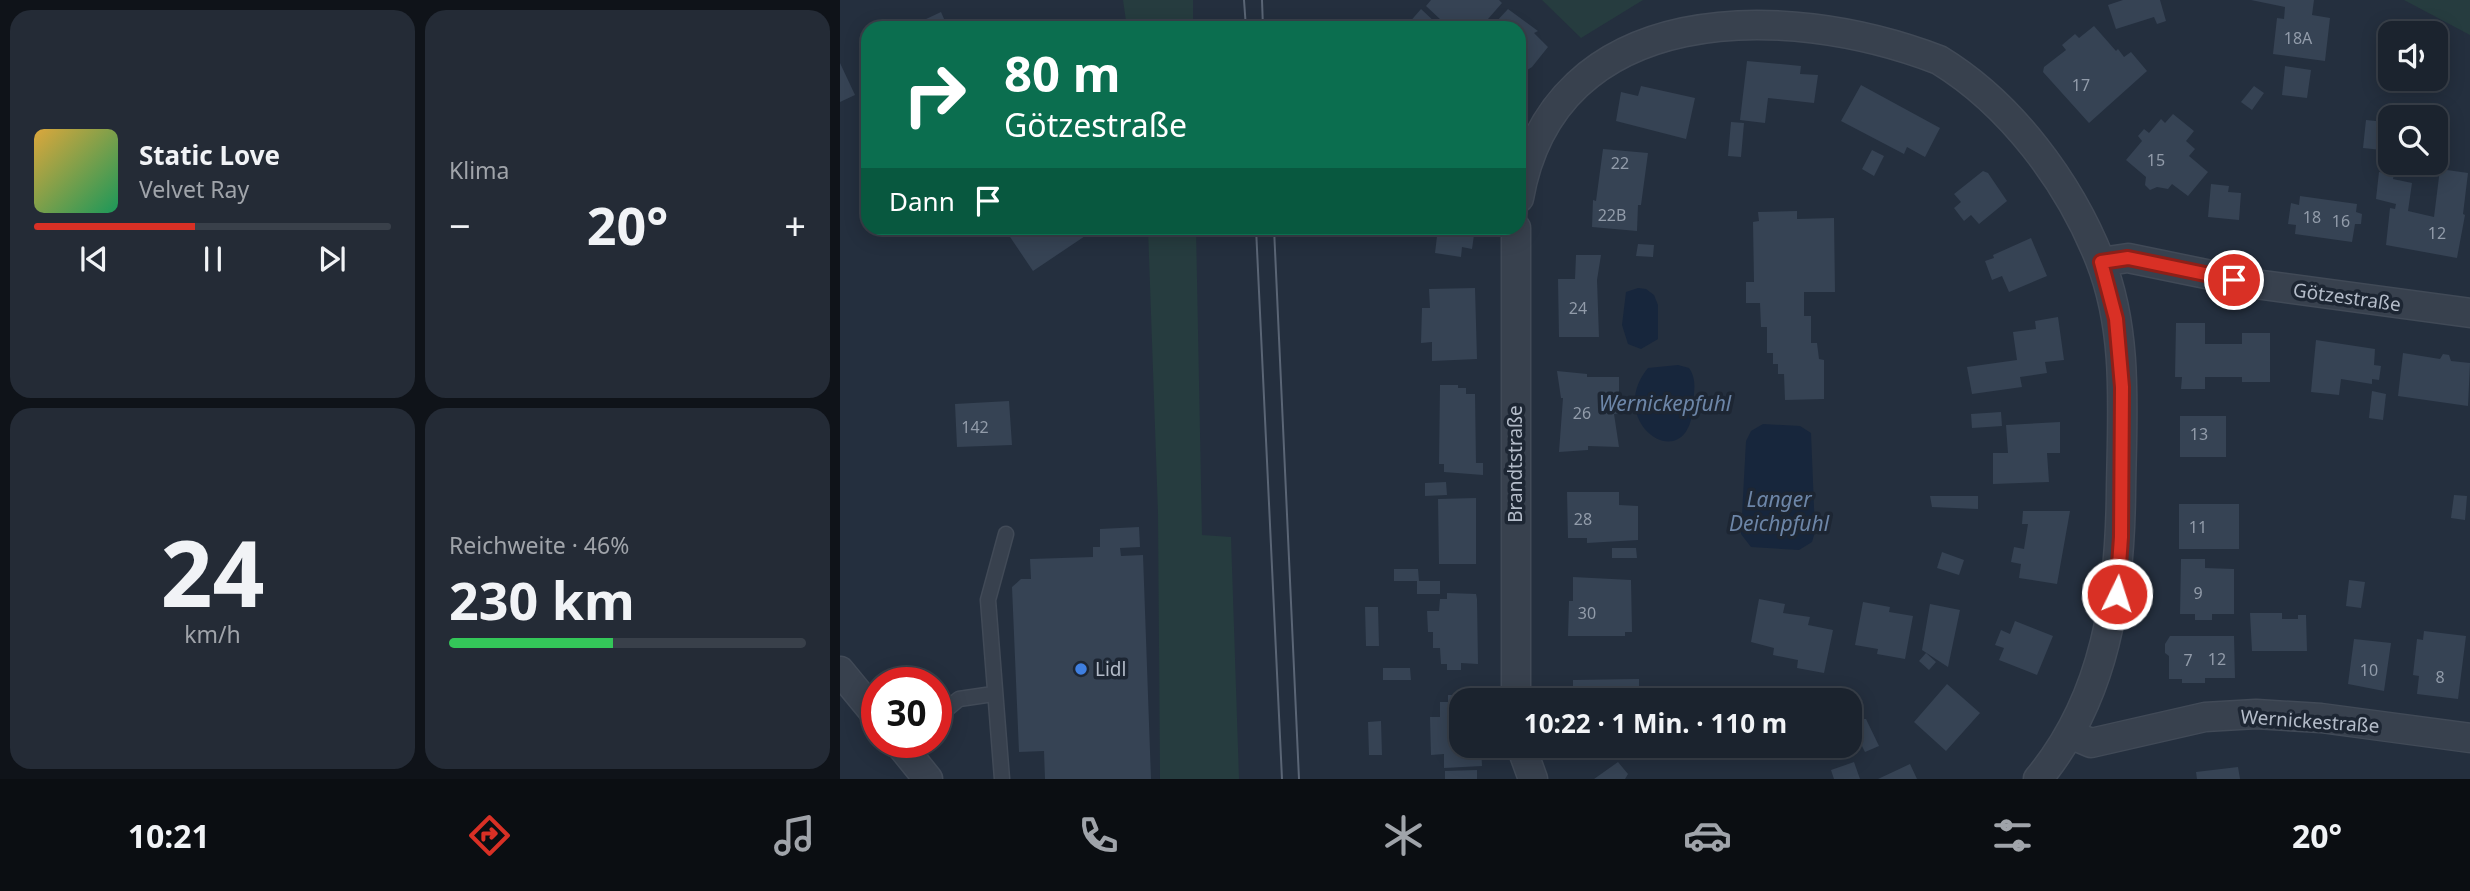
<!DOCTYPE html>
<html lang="de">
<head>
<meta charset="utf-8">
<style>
	body { margin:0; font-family:"Noto Sans",sans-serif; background:#242b36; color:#f1f3f6; height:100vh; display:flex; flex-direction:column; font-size:26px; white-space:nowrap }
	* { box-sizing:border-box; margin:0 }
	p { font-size:23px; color:#a0a4aa }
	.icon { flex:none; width:38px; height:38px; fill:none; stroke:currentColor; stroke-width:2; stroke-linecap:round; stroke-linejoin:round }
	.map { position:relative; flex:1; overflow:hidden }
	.drawer { display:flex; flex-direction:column; gap:10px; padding:10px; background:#0f1319; width:840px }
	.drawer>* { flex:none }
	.hud { position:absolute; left:21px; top:21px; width:665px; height:214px; border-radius:21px; box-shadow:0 4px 18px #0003,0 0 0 2px #39404a; background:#0b6e4f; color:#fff; overflow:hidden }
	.tools { position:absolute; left:1538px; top:21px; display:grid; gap:14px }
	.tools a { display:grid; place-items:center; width:70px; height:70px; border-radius:14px; background:#1b232e; box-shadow:0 4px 18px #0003,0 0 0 2px #39404a; font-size:35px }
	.speed { position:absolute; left:21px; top:667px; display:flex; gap:14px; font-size:35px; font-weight:700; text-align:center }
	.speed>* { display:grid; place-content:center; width:91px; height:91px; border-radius:50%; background:#1b232e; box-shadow:0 4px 18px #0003,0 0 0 2px #39404a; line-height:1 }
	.speed .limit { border:10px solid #d22; background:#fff; color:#111 }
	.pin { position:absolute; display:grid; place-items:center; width:60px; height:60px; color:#fff; margin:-30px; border:4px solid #fff; border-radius:50%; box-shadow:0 2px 7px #0007 }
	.me { position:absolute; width:77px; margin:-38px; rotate:4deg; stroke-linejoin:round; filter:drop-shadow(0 0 5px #0008) }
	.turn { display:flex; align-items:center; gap:24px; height:147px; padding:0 28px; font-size:32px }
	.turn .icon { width:91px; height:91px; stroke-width:2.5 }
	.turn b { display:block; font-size:49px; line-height:60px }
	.then { display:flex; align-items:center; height:66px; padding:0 28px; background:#0003; gap:14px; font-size:26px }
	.big { font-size:52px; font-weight:700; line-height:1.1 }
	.drawer .card { flex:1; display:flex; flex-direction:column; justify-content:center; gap:10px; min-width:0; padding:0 24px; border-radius:21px; background:#242b36 }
	.drawer .dial { align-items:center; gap:0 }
	.dial b { font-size:91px; line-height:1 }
	.song { display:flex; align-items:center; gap:21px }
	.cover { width:84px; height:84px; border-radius:10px; background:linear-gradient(135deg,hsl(40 70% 55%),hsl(150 70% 35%)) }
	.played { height:7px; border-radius:4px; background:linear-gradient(90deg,#d93025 45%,#39404a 45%) }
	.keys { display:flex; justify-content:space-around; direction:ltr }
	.heat { display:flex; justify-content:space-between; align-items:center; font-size:38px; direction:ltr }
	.charge { height:10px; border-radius:5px; background:linear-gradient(90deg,#34c759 46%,#39404a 0) }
	.drawer .tiles { flex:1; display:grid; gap:10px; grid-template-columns:repeat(2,1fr) }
	.trip { position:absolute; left:609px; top:688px; width:413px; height:70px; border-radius:21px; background:#1b232e; box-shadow:0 4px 18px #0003,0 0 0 2px #39404a; font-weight:700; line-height:70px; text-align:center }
	.tabs { display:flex; height:112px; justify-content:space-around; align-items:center; background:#0b0e12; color:#a0a4aa }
	.tabs .icon { width:49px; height:49px }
	.tabs .selected { color:#d93025 }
	.tabs b { font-size:32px; color:#f1f3f6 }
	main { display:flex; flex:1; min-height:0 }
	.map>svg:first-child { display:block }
	.green { fill:#263c3f }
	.water { fill:#17263c }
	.building { fill:#364354 }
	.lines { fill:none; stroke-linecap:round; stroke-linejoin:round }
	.lane-casing { stroke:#414a57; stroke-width:17 }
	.street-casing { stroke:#414a57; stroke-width:31 }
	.lane { stroke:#38414e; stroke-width:14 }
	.street { stroke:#38414e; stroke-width:28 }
	.tram { stroke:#5a6575; stroke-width:2 }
	.route-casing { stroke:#8d1f18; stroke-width:18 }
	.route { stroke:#d93025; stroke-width:12 }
	.shop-dot { fill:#3f7fe0; stroke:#1d2633; stroke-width:2.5 }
	.labels { text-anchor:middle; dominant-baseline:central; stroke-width:7; stroke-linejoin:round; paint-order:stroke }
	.number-label { font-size:16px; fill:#929caa }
	.street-label { font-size:19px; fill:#b4bcc9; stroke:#1d2633 }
	.poi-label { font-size:19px; fill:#b4bcc9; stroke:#1d2633; text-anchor:start }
	.water-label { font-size:21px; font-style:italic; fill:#6d86a8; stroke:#1d2633 }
</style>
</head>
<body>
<main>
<section class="drawer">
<div class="tiles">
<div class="card">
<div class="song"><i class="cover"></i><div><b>Static Love</b><p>Velvet Ray</p></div></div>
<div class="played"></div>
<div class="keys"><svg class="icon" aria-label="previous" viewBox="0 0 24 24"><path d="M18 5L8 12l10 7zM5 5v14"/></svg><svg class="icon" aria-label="pause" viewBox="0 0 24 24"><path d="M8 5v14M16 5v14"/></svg><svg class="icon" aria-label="next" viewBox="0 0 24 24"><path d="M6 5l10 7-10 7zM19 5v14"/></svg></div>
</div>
<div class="card"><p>Klima</p>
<div class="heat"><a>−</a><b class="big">20°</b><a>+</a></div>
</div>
<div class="card dial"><b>24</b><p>km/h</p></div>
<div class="card"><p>Reichweite · 46%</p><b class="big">230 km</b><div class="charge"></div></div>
</div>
</section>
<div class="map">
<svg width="1630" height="779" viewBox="0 0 1630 779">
	<rect width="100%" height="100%" fill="#242f3e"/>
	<!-- green -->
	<path class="green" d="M 283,0 L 353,0 L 353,28 L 287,28 Z
		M 702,0 L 803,0 L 741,38 Z
		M 1564,0 L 1630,0 L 1630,35 Z
		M 308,228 L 356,228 L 362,535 L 391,537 L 399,779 L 320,779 L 318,513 Z"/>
	<!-- water -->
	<path class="water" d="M 798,288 L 806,289 L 814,295 L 818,305 L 818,339 L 801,349 L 788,344 L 782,325 L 786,292 Z
		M 838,365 L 849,368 C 857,379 854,391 853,404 C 851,481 762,424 808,368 Z
		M 923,424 L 960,426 L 971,433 L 975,532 L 972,542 L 959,550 L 911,547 L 901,534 L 906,441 L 911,431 Z"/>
	<!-- building -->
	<path class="building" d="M 591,0 L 659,0 L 662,3 L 648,19 L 654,24 L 668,9 L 698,31 L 694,33 L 708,47 L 692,67 L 679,75 L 679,28 L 557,28 L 568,24 L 581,9 L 597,24 L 601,20 L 586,6 Z
		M 1283,0 L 1320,0 L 1326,21 L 1317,24 L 1314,17 L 1276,29 L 1268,5 Z
		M 1411,0 L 1474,0 L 1472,15 L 1490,18 L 1485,61 L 1433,54 L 1437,18 L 1444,19 L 1445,7 Z
		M 101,12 L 108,28 L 67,28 Z
		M 1254,26 L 1276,51 L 1278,49 L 1284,57 L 1291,52 L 1307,71 L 1249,123 L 1203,72 L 1204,67 L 1226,50 L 1222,45 L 1235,34 L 1239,38 Z
		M 907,61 L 961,66 L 960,74 L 978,75 L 974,103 L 928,98 L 925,123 L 900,120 Z
		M 0,63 L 15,95 L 0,102 Z
		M 1445,66 L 1471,70 L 1467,98 L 1442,95 Z
		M 28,69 L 28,94 L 20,72 Z
		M 1021,85 L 1100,128 L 1085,157 L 1067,147 L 1064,154 L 1001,121 Z
		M 801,86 L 855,98 L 846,139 L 776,121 L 781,92 L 798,96 Z
		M 1414,86 L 1424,93 L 1412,110 L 1401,102 Z
		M 1333,114 L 1354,131 L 1346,141 L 1355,149 L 1349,156 L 1368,172 L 1348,196 L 1332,184 L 1328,189 L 1317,187 L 1310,190 L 1305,185 L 1306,177 L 1286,160 L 1302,141 L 1298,136 L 1304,129 L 1309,133 L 1321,119 L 1325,123 Z
		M 1526,120 L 1546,122 L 1542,150 L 1523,148 Z
		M 891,122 L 904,123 L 901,157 L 888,156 Z
		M 763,149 L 808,153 L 801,205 L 798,205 L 797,231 L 752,227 L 753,200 L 756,201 Z
		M 1032,150 L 1044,156 L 1034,176 L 1022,169 Z
		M 1600,169 L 1628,173 L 1623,214 L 1625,215 L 1617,258 L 1546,245 L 1550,208 L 1555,209 L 1556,204 L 1536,199 L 1539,172 L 1554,174 L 1553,179 L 1572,183 L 1568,211 L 1594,217 Z
		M 1143,171 L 1148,173 L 1167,201 L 1139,224 L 1131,215 L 1124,221 L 1114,208 L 1121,202 L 1114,194 Z
		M 1371,184 L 1389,186 L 1388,192 L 1401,193 L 1399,220 L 1368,217 Z
		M 1460,196 L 1517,204 L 1516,212 L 1522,214 L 1521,224 L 1515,224 L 1512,242 L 1455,234 L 1456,225 L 1448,224 L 1451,203 L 1459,205 Z
		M 957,211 L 957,219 L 994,218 L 995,292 L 964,292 L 964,316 L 971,316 L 971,343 L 977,343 L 979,359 L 984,360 L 984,399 L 945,400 L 944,374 L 938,374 L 938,364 L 933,364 L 933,353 L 927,353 L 927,327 L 921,327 L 920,303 L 906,303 L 906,282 L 914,282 L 913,222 L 919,221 L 918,212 Z
		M 164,228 L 257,228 L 193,271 Z
		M 598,228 L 635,228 L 632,249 L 622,247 L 621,257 L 595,253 Z
		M 1191,238 L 1207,276 L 1169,292 L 1162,276 L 1152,280 L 1145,261 L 1154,258 L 1153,255 Z
		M 798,244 L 814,245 L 813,257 L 796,256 Z
		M 736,255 L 761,255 L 757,280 L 759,337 L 719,337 L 718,279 L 735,279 Z
		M 635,288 L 637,359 L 592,361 L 592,342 L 581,343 L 582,308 L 590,308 L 589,289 Z
		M 1218,317 L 1224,360 L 1205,362 L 1207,373 L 1180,377 L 1182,387 L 1132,394 L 1127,367 L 1177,360 L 1173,332 L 1196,329 L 1195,321 Z
		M 1336,323 L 1365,323 L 1365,344 L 1402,344 L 1402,333 L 1430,333 L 1430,382 L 1402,382 L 1402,377 L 1365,377 L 1365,389 L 1341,389 L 1342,377 L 1335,377 Z
		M 1476,340 L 1535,349 L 1534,365 L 1541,366 L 1539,380 L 1532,379 L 1532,384 L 1501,379 L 1499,395 L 1471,392 Z
		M 1563,353 L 1600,359 L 1603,354 L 1609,355 L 1611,361 L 1630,363 L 1628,406 L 1558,396 Z
		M 717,371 L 747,374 L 747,377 L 779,377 L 779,395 L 774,400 L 774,411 L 782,410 L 782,413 L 774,414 L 779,447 L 748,446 L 748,450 L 719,452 L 723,398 L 721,398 Z
		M 600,385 L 618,385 L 618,388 L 626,388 L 626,394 L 635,394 L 636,463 L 643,463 L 643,475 L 604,472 L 604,464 L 599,464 Z
		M 1532,391 L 1546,394 L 1543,420 L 1529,418 Z
		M 169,401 L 172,445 L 117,447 L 115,404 Z
		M 1161,412 L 1162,426 L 1132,428 L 1131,414 Z
		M 1340,416 L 1386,416 L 1386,457 L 1340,457 Z
		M 1220,422 L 1220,453 L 1207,453 L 1209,482 L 1153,484 L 1153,453 L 1168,453 L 1166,425 Z
		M 606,482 L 607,495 L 585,496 L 585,483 Z
		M 727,492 L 779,492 L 779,505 L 798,506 L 798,540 L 747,543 L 747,538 L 728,538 Z
		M 1614,495 L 1627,496 L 1625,520 L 1611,518 Z
		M 1090,496 L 1138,496 L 1138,509 L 1092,507 Z
		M 636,498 L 636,564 L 599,564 L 598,499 Z
		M 1339,504 L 1399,504 L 1399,549 L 1339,549 Z
		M 1183,511 L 1230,511 L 1217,584 L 1179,578 L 1181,564 L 1171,562 L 1174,547 L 1184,549 L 1188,524 L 1182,524 Z
		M 299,527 L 300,547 L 280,548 L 281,556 L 303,555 L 311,779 L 205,779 L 204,751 L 179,752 L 172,587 L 181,579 L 191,579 L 190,559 L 253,557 L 253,547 L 260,547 L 260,529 Z
		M 772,548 L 796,548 L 797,558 L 772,558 Z
		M 1102,552 L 1124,560 L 1119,575 L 1097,568 Z
		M 1341,559 L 1365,559 L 1365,568 L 1394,569 L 1394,614 L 1372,614 L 1372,620 L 1355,620 L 1355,614 L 1340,614 Z
		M 554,569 L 578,569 L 579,581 L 554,581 Z
		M 733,577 L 791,580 L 792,632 L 785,632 L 785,636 L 728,636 L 729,601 L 733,601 Z
		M 1509,580 L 1525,582 L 1521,608 L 1506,606 Z
		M 577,581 L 600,581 L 600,594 L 577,594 Z
		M 607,593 L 636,594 L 637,599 L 638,664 L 621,663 L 621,670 L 607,670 L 607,664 L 601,664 L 600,648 L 593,648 L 593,632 L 588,632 L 587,611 L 599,611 L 600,599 L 607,599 Z
		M 919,599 L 945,604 L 943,613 L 970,617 L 968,625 L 993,630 L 984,673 L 957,668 L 958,660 L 933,655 L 934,648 L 911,642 Z
		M 1023,602 L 1050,607 L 1049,612 L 1073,616 L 1065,659 L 1037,654 L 1038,649 L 1015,645 Z
		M 1090,604 L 1120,610 L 1108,667 L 1082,650 Z
		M 525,607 L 538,607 L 539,646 L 526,646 Z
		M 1410,613 L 1442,613 L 1442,619 L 1458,619 L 1458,615 L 1466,615 L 1467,651 L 1412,651 Z
		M 1175,621 L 1213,636 L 1197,675 L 1159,660 L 1164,648 L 1155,645 L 1161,630 L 1170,634 Z
		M 1584,631 L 1626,636 L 1618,699 L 1577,694 L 1579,676 L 1573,675 L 1577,639 L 1583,640 Z
		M 1330,636 L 1394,636 L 1395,678 L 1365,678 L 1365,683 L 1342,683 L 1342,679 L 1329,679 L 1329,656 L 1325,653 L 1325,644 Z
		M 1514,639 L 1551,643 L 1544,691 L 1508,684 Z
		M 1086,653 L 1096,662 L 1089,670 L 1079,661 Z
		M 543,668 L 570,668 L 571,680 L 543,680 Z
		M 799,679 L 799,700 L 733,700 L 733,680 Z
		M 1107,684 L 1140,713 L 1106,751 L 1074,722 Z
		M 608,695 L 624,695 L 624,700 L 621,700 L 621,746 L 641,746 L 642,766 L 604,768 L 604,754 L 591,755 L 590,717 L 600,717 L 600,702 L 608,702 Z
		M 1010,719 L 1026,719 L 1039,746 L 1025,752 L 1019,740 L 1010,744 Z
		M 541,721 L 542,755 L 529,755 L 528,722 Z
		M 778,762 L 788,774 L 785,779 L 754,779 Z
		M 1014,762 L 1020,779 L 994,779 L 991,770 Z
		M 1070,764 L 1077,779 L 1038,779 Z
		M 1398,767 L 1400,779 L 1357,779 L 1356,772 Z
		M 637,770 L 637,779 L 605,779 L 605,771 Z"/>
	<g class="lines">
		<defs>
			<path id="lane" d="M 96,718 L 119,699 L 153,694
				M 162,779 L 148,600 L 166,534"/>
			<path id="street" d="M 679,198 C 714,0 943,0 1099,60 C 1171,104 1229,182 1260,260 C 1289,333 1282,414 1281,491 C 1280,595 1266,697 1198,779
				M 1261,262 L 1288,258 L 1415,284 L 1630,313
				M 0,671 L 37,716
				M 676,700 L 676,228
				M 1230,734 L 1251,743 L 1365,717 L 1416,714 L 1481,718 L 1630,738
				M 58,742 L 88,779
				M 681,746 L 693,779"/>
		</defs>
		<!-- lane casing -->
		<use href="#lane" class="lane-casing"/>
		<!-- street casing -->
		<use href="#street" class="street-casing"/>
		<!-- lane -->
		<use href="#lane" class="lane"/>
		<!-- street -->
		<use href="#street" class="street"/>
		<!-- tram -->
		<path class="tram" d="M 404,0 L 406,28
			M 422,0 L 423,28
			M 416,228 L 442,779
			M 434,228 L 459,779"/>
	</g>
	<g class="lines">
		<defs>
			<path id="route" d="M 1277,594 L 1281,537 L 1282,387 L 1276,319 L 1261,262 L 1288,258 L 1394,280"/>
		</defs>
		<!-- route casing -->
		<use href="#route" class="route-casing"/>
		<!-- route -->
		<use href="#route" class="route"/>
	</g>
	<!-- markers -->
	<circle class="shop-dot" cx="241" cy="669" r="7"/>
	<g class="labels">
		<!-- number labels -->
		<g class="number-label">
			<text x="1458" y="38">18A</text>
			<text x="1241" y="85">17</text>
			<text x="1316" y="160">15</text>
			<text x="780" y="163">22</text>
			<text x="772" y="215">22B</text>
			<text x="1472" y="217">18</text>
			<text x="1501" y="221">16</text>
			<text x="1597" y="233">12</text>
			<text x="738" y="308">24</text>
			<text x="742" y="413">26</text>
			<text x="135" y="427">142</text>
			<text x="1359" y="434">13</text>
			<text x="743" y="519">28</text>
			<text x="1358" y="527">11</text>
			<text x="1358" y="593">9</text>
			<text x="747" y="613">30</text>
			<text x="1377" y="659">12</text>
			<text x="1348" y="660">7</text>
			<text x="1529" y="670">10</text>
			<text x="1600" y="677">8</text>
		</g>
		<!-- street labels -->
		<g class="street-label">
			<text transform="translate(1507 297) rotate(8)">Götzestraße</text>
			<text transform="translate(675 464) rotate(-90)">Brandtstraße</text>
			<text transform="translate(1470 721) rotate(4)">Wernickestraße</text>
		</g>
		<!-- poi labels -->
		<g class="poi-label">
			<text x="255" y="669">Lidl</text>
		</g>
		<!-- water labels -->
		<g class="water-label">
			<text x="825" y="403">Wernickepfuhl</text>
			<text x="939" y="499">Langer<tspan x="939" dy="24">Deichpfuhl</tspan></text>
		</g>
	</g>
</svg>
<div class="tools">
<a><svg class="icon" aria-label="sound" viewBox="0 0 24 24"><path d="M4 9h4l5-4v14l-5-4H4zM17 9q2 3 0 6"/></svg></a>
<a><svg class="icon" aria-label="search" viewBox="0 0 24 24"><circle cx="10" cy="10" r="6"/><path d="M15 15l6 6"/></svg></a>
</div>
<div class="speed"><div class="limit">30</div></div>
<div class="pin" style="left:1394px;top:280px;background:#d93025"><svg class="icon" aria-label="arrive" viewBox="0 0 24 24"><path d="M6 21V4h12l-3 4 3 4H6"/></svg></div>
<svg class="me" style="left:1277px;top:594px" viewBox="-20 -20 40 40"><circle r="17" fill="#d93025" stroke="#fff" stroke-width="3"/><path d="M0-11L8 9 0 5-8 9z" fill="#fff"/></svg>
<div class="trip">10:22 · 1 Min. · 110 m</div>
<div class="hud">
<div class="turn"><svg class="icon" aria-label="right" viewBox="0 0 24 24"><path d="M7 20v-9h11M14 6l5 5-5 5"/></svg><div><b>80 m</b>Götzestraße</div></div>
<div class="then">Dann<svg class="icon" aria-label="arrive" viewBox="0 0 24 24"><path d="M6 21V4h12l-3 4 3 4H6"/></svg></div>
</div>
</div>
</main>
<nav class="tabs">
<b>10:21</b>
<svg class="icon selected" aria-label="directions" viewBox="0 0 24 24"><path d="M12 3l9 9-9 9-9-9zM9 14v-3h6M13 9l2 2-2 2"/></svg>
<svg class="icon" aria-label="music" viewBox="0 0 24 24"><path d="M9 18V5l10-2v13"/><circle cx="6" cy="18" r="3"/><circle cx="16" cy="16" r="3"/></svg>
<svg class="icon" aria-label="phone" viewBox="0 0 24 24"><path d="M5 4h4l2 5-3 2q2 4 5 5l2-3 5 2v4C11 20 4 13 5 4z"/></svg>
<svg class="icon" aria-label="climate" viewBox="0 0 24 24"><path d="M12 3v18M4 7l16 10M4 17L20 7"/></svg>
<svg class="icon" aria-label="car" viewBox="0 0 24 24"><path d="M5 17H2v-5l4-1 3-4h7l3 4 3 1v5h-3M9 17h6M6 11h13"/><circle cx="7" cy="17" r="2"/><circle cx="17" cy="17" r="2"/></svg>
<svg class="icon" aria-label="filters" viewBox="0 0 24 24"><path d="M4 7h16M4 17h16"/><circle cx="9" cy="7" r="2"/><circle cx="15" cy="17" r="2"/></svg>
<b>20°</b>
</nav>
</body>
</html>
